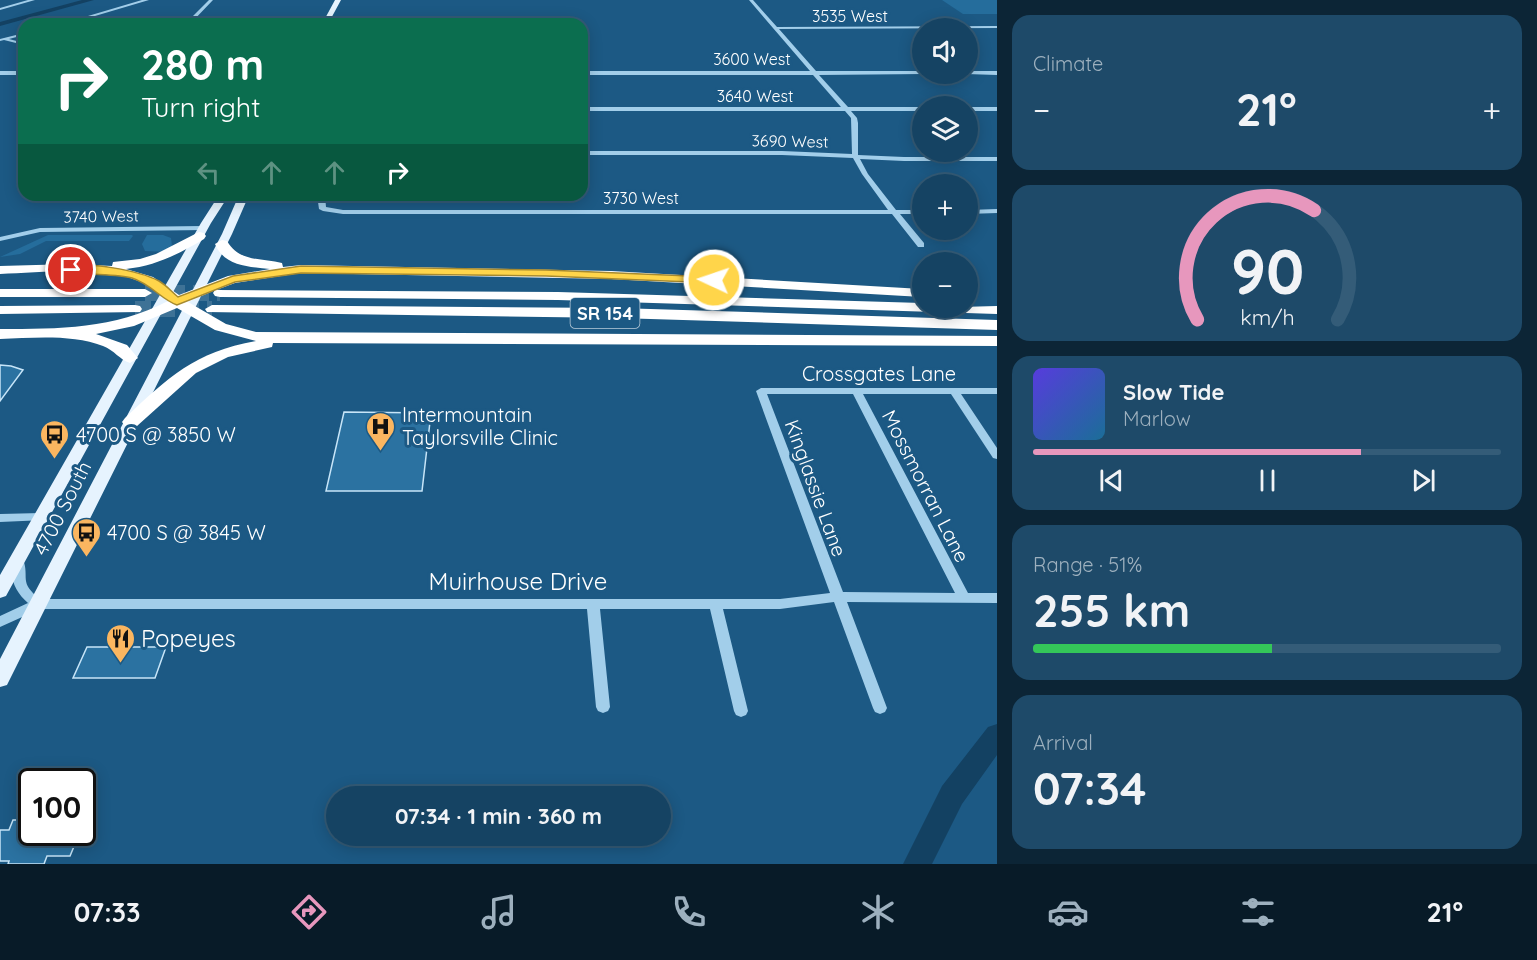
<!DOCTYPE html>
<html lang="en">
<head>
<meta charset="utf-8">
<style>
	body { margin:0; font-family:Quicksand,sans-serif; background:#1e4a69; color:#f1f3f6; height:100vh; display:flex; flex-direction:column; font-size:22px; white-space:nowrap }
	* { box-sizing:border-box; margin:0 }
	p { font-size:20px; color:#9db0be }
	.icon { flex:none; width:33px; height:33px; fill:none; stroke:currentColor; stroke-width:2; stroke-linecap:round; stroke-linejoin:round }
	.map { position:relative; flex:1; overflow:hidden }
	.sheet { display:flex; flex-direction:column; gap:15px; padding:15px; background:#0c2536; width:540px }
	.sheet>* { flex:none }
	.banner { position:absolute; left:18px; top:18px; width:570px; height:183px; border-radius:18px; box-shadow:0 3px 15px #0003,0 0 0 2px #345c78; background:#0b6e4f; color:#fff; overflow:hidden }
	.controls { position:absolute; left:912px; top:18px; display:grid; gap:12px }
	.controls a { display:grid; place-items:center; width:66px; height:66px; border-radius:50%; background:#154363; box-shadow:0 3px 15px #0003,0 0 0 2px #345c78; font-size:30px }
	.speed { position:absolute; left:18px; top:768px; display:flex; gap:12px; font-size:30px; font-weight:700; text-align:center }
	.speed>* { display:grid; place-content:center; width:78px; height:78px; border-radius:50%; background:#154363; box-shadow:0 3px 15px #0003,0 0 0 2px #345c78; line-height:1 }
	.speed .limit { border:3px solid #111; border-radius:9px; background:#fff; color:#111 }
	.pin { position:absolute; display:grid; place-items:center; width:51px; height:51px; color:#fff; margin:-26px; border:3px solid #fff; border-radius:50%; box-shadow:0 2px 6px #0007 }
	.me { position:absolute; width:66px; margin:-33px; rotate:273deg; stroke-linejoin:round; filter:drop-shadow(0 0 4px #0008) }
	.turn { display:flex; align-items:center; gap:21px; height:126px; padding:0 24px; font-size:27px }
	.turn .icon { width:78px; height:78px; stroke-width:2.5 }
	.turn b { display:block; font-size:42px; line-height:51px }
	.lanes { display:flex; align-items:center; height:57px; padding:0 24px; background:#0003; justify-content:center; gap:30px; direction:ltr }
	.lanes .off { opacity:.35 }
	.big { font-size:45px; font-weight:800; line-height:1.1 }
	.sheet .card { flex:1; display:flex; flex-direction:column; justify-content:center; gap:9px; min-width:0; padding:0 21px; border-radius:18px; background:#1e4a69 }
	.sheet .dial { align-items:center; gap:0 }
	.dial svg { height:156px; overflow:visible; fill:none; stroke:#345c78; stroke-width:7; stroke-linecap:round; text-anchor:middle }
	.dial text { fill:#f1f3f6; stroke:none }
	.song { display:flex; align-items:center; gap:18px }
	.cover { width:72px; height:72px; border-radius:9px; background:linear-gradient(135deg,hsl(250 70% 55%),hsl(200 70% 35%)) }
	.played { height:6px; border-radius:3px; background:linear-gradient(90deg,#e797bd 70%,#345c78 70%) }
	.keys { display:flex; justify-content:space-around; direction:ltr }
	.heat { display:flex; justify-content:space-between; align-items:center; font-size:33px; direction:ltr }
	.charge { height:9px; border-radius:4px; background:linear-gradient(90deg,#34c759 51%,#345c78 0) }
	.trip { position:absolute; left:326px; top:786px; width:345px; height:60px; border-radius:30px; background:#154363; box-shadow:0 3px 15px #0003,0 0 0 2px #345c78; font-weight:800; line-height:60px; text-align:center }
	.tab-bar { display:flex; height:96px; justify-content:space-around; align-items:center; background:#081b28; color:#9db0be }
	.tab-bar .icon { width:42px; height:42px }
	.tab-bar .on { color:#e797bd }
	.tab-bar b { font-size:27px; color:#f1f3f6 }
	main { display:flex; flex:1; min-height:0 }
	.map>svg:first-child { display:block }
	.green { fill:#256d9c }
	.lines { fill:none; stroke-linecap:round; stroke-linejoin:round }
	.canal { fill:#134162; fill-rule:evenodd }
	.building { fill:#2b72a1; stroke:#c7e5f8; stroke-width:1.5 }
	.highway-tunnel { stroke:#3e7296; stroke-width:16; stroke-dasharray:16 8; stroke-linecap:butt }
	.minor { fill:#a2ceea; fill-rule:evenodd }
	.major { fill:#e6f3fe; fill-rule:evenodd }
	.highway { fill:#fff; fill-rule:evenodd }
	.route { fill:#ffd54a; stroke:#a68a30; stroke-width:1.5 }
	.labels { text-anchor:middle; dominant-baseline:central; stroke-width:6; stroke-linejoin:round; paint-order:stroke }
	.far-street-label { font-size:16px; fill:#fff; stroke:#1c5984 }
	.shield { fill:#1c5984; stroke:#bbcdda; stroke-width:1.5 }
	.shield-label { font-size:18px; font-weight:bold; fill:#fff }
	.street-label { font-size:20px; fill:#fff; stroke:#1c5984 }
	.poi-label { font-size:20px; fill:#fff; stroke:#1c5984; text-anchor:start }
	.near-street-label { font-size:24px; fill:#fff; stroke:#1c5984 }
	.near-poi-label { font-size:24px; fill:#fff; stroke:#1c5984; text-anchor:start }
</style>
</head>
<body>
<main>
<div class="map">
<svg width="997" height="864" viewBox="0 0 997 864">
	<rect width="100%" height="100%" fill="#1c5984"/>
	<!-- green -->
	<path class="green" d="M 942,0 L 997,0 L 997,14 L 963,14 Z
		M 48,235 L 132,235 L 133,236 L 129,241 L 46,241 L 20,254 L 0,257 Z
		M 147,235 L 163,235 L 171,238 L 172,246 L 168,252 L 145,251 L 142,244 Z"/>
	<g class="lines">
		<!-- canal -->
		<path class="canal" d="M 82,0 L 94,0 L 0,26 L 0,22 Z
			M 997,724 L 997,755 L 962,804 L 932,864 L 903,864 L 942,786 L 988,727 Z"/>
	</g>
	<!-- building -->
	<path class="building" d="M 0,365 L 11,366 L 23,370 L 0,401 Z
		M 344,412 L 431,413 L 422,491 L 326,491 Z
		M 87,647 L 166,647 L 155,678 L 73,678 Z
		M 13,820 L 32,820 L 32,832 L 80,832 L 70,856 L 47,856 L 44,864 L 8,864 L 9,861 L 0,861 L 0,830 L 9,830 Z"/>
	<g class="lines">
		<!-- highway-tunnel -->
		<path class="highway-tunnel" d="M 145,293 L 220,293
			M 135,309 L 212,309"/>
		<!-- minor -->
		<path class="minor" d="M 28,0 L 35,0 L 0,10 L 0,8 Z
			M 142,0 L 149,0 L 68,24 L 61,24 Z
			M 209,0 L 213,0 L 190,24 L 185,24 Z
			M 749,0 L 753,0 L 777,27 L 997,26 L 997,28 L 779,29 L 816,71 L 922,71 L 924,74 L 819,75 L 848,107 L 922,107 L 922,111 L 851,111 L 857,118 L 858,123 L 858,155 L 904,157 L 997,157 L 997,161 L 904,161 L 860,159 L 868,174 L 896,210 L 922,210 L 922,214 L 900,214 L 924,243 L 924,247 L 918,247 L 892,214 L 343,214 L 323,211 L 319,209 L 317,195 L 325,195 L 326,207 L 343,210 L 888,210 L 862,174 L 853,158 L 782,155 L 582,155 L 582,151 L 782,151 L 852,154 L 851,118 L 845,111 L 587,111 L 584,109 L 582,85 L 585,87 L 590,107 L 841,107 L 813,75 L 582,75 L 582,71 L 810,71 Z
			M 476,18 L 480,19 L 480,24 L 476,24 Z
			M 562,19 L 566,20 L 563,24 L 558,24 Z
			M 24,33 L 24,35 L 9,39 L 24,43 L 24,45 L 4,40 L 0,41 L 0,39 Z
			M 0,71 L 24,71 L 24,75 L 0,75 Z
			M 968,71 L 997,71 L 997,75 L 966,74 Z
			M 968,107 L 997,107 L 997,111 L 968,111 Z
			M 997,209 L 997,213 L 968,214 L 968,210 Z
			M 203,226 L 207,228 L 206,230 L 40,232 L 0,241 L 0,237 L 40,228 Z
			M 761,388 L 997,388 L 997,394 L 961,394 L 997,448 L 997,459 L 993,458 L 951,394 L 863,394 L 968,593 L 997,593 L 997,603 L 847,602 L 887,708 L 885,712 L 880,714 L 875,712 L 873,708 L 834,602 L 780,609 L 723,609 L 748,711 L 746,715 L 741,717 L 736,715 L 734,711 L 710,609 L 600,609 L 610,707 L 608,711 L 603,713 L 598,711 L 596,707 L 587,609 L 40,609 L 0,627 L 0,616 L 28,603 C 15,592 7,575 15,559 L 19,558 L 23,559 C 30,578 18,582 40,599 L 780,599 L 830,593 L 756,391 ZM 767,394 L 853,394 L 955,593 L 843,592 Z
			M 41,513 L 45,514 L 47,517 L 45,520 L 0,522 L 0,514 Z"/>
		<!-- major -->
		<path class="major" d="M 335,0 L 341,0 L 328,24 L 322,24 Z
			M 219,195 L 229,195 L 211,223 L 6,596 L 0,598 L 0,575 L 201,223 Z
			M 239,195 L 249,195 L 232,234 L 7,685 L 0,687 L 0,659 L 222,234 Z"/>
		<!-- highway -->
		<path class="highway" d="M 199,232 L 204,233 L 206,236 L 204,239 C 179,254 155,266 126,269 L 153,277 L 179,295 L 228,276 L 270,269 C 249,267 224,266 215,244 L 222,240 L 227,241 C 239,262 261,258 282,263 L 283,267 L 301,265 L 611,271 L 922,289 L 922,297 L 611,279 L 301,273 L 235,283 L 216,290 L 558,292 L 922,303 L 922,308 L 997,306 L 997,314 L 558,300 L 220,297 L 215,296 L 213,293 L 215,290 L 188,302 L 226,324 L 256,332 L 997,336 L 997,346 L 273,343 L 272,347 L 228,357 L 196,373 L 137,426 L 125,426 L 122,422 L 125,418 C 169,377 194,352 256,341 L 215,330 L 177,308 L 134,326 L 96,334 L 127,345 L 138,358 L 130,363 C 120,360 114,350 103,346 C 72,334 32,338 0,339 L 0,329 C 59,329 114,329 168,301 C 160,295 153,288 145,284 C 106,264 43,273 0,274 L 0,266 L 72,264 L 112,266 L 113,262 L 140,259 L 156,254 Z
			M 0,289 L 145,289 L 152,293 L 145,297 L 0,297 Z
			M 135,305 L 140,306 L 142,309 L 140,312 L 0,314 L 0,306 Z
			M 212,305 L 618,308 L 997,320 L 997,330 L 618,318 L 207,312 L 205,309 Z"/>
	</g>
	<!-- route -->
	<path class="route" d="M 301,266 L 546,270 L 714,277 L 720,280 L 714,283 L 546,276 L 301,273 L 235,282 L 177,305 C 162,300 151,284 132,278 C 116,273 74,276 65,270 C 81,258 142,272 159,281 C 166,285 172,292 178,297 L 233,276 Z"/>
	<!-- icons -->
	<defs>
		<symbol id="hospital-pin" viewBox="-11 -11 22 30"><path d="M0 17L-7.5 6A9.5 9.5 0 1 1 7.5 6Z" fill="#fbb660" stroke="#1c5984"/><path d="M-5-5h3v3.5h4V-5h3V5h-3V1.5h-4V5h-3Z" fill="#111"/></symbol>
		<symbol id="bus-pin" viewBox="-11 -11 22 30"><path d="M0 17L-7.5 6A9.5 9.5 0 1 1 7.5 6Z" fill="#fbb660" stroke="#1c5984"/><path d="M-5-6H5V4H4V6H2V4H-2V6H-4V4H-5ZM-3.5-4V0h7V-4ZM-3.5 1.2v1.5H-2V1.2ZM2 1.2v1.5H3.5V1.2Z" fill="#111"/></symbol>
		<symbol id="restaurant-pin" viewBox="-11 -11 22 30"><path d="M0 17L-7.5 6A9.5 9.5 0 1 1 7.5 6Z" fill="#fbb660" stroke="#1c5984"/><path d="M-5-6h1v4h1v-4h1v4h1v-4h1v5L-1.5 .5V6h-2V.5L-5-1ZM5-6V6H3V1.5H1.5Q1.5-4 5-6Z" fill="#111"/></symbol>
	</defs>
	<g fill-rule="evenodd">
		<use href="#hospital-pin" x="364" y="410" width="33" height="45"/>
		<use href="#bus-pin" x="38" y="418" width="33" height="45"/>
		<use href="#bus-pin" x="70" y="516" width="33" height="45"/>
		<use href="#restaurant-pin" x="104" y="622" width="33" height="45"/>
	</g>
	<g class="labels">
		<!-- far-street labels -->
		<g class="far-street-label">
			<text x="850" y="16">3535 West</text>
			<text x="752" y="59">3600 West</text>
			<text x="755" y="96">3640 West</text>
			<text transform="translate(790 141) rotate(1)">3690 West</text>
			<text x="641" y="198">3730 West</text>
			<text transform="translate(101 216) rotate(-1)">3740 West</text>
		</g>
		<!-- shield labels -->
		<rect class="shield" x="570.5" y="298" width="69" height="30" rx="4.5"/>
		<g class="shield-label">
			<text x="605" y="313">SR 154</text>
		</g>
		<!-- street labels -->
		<g class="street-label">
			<text x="879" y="373">Crossgates Lane</text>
			<text transform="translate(926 486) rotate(63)">Mossmorran Lane</text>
			<text transform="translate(816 488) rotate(70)">Kinglassie Lane</text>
			<text transform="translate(62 508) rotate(-63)">4700 South</text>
		</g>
		<!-- poi labels -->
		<g class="poi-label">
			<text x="402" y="414">Intermountain<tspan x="402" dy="23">Taylorsville Clinic</tspan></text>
			<text x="76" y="434">4700 S @ 3850 W</text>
			<text x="107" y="532">4700 S @ 3845 W</text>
		</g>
		<!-- near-street labels -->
		<g class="near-street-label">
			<text x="518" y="581">Muirhouse Drive</text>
		</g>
		<!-- near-poi labels -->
		<g class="near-poi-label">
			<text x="141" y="638">Popeyes</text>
		</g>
	</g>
</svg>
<div class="controls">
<a><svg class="icon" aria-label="sound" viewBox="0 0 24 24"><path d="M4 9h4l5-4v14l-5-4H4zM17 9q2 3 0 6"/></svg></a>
<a><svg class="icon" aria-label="layers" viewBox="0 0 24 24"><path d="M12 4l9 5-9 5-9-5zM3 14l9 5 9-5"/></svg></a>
<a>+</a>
<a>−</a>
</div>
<div class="speed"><div class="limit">100</div></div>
<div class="pin" style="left:71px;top:270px;background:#d93025"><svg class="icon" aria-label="arrive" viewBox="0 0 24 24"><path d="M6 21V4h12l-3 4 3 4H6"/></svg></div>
<svg class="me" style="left:714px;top:280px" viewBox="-20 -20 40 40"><circle r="17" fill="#ffd54a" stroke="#fff" stroke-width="3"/><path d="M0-11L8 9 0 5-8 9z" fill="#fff"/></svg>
<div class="trip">07:34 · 1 min · 360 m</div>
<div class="banner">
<div class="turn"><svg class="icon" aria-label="right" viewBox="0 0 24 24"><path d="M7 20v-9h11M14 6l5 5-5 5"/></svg><div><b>280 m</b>Turn right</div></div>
<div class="lanes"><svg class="icon off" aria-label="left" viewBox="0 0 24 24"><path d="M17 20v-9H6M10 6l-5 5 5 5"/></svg><svg class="icon off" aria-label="ahead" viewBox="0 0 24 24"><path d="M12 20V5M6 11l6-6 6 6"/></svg><svg class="icon off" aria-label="ahead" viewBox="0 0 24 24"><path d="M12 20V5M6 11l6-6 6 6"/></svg><svg class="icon" aria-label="right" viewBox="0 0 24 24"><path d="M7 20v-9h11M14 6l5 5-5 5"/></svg></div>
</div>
</div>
<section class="sheet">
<div class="card"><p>Climate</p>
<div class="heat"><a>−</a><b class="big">21°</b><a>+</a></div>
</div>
<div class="card dial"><svg viewBox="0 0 100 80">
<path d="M14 69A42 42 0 1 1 86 69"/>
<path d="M14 69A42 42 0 0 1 74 13" stroke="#e797bd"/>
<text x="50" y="56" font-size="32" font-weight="700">90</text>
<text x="50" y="72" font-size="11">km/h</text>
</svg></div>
<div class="card">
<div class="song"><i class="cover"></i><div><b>Slow Tide</b><p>Marlow</p></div></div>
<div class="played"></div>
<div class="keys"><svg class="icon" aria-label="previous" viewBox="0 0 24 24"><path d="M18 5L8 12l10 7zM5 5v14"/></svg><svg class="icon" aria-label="pause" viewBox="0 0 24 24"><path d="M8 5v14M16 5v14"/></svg><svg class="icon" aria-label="next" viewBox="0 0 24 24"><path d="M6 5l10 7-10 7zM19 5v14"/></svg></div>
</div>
<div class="card"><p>Range · 51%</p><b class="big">255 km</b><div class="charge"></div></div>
<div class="card"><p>Arrival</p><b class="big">07:34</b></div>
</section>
</main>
<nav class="tab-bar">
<b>07:33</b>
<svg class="icon on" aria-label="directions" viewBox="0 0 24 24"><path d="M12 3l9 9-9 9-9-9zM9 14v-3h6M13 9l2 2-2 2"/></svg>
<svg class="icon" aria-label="music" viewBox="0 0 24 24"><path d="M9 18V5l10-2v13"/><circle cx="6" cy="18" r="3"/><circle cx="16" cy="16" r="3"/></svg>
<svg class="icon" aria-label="phone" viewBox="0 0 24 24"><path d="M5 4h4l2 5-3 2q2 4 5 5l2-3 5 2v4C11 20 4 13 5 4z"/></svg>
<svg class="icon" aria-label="climate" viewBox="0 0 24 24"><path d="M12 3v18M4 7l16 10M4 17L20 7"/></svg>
<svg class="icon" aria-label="car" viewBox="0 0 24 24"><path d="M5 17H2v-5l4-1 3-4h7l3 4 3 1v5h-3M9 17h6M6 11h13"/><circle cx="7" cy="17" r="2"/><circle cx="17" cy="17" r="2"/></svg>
<svg class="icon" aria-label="filters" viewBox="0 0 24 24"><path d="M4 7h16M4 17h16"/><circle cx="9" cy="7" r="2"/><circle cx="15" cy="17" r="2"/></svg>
<b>21°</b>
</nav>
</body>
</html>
